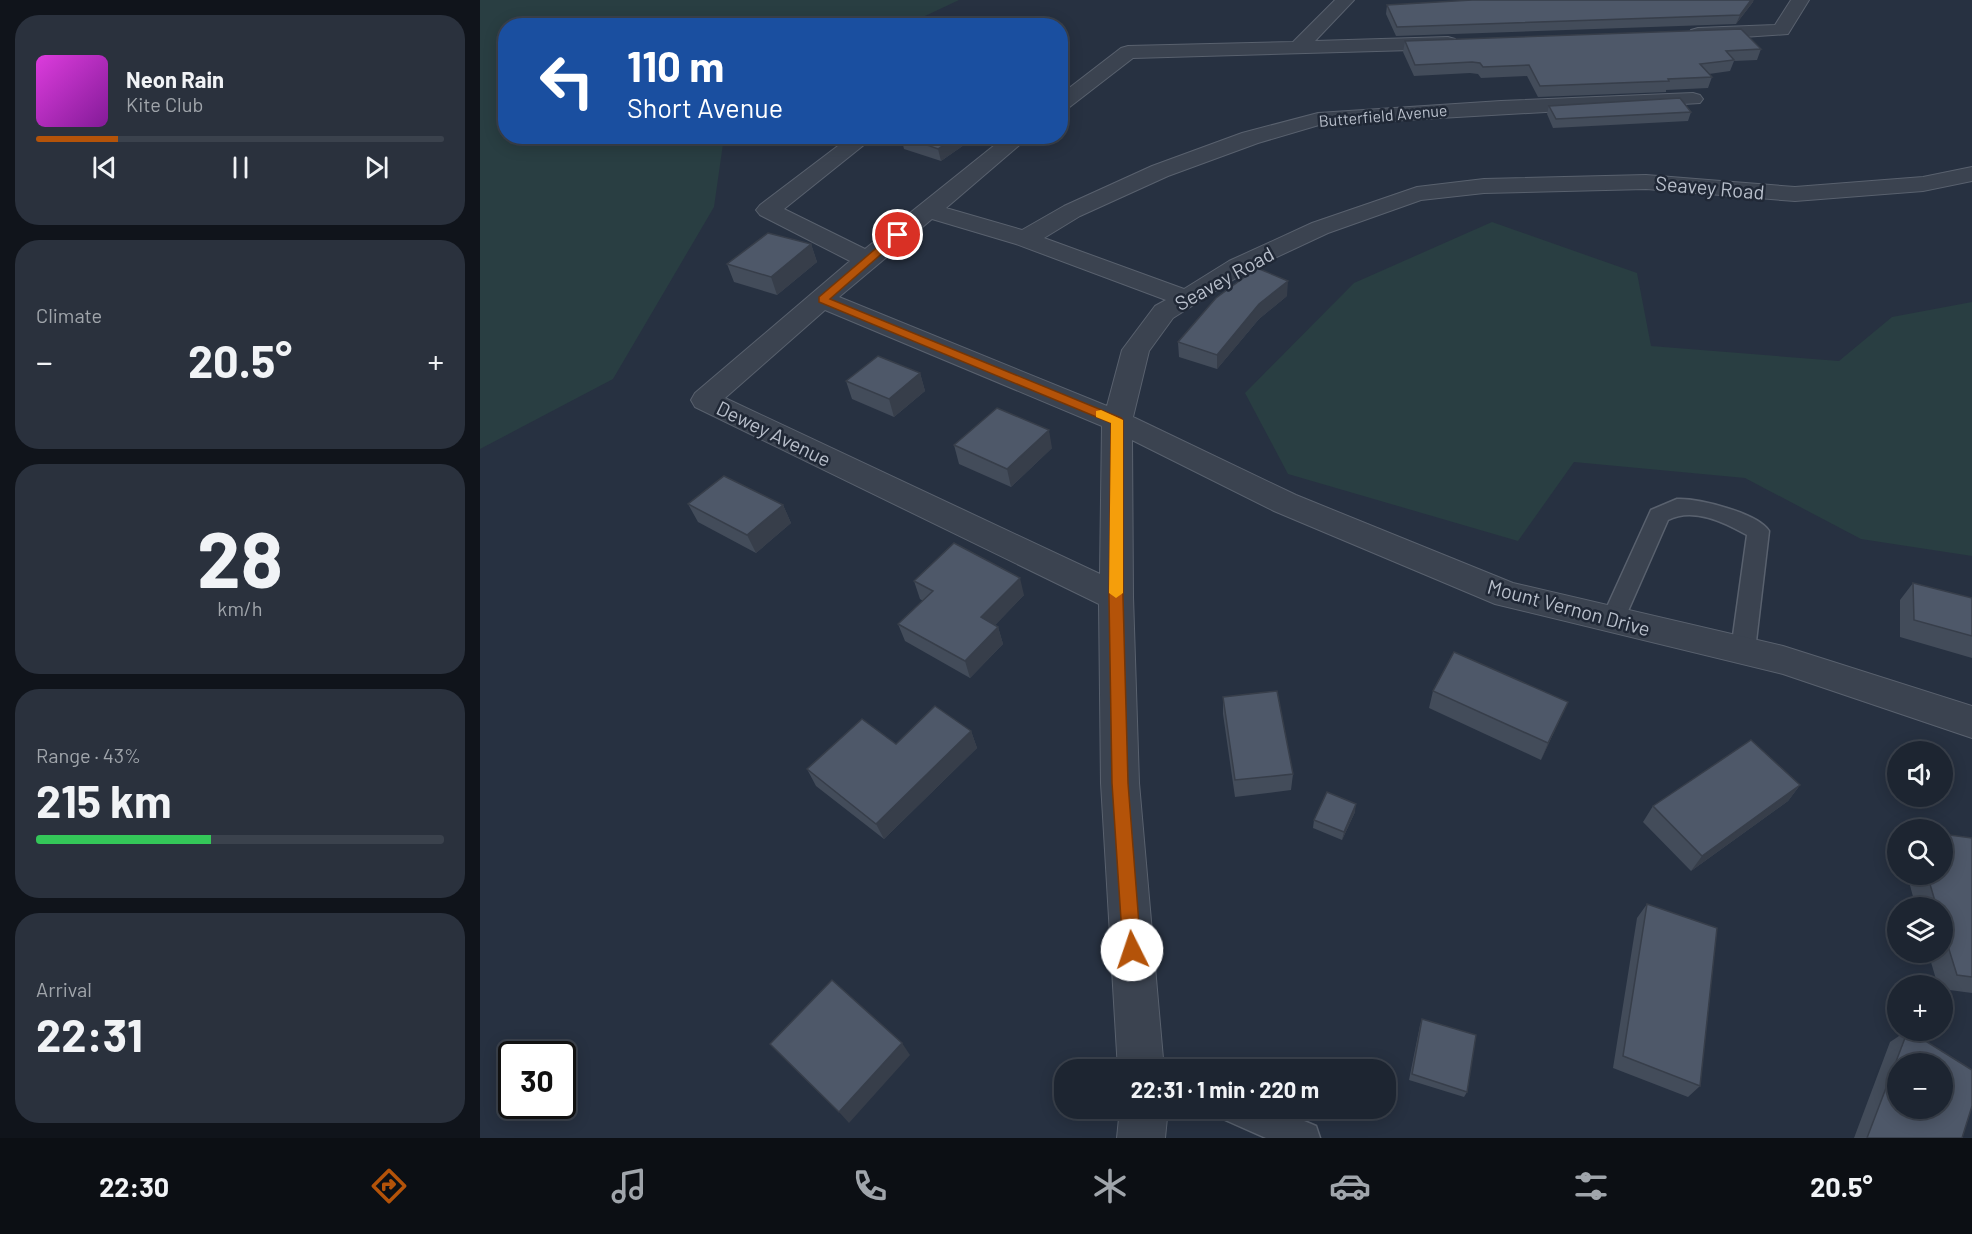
<!DOCTYPE html>
<html lang="en">
<head>
<meta charset="utf-8">
<style>
	body { margin:0; font-family:Barlow,sans-serif; background:#2a313d; color:#f1f3f6; height:100vh; display:flex; flex-direction:column; font-size:22px; white-space:nowrap }
	* { box-sizing:border-box; margin:0 }
	p { font-size:20px; color:#a0a5ab }
	.icon { flex:none; width:33px; height:33px; fill:none; stroke:currentColor; stroke-width:2; stroke-linecap:round; stroke-linejoin:round }
	.map { position:relative; flex:1; overflow:hidden }
	.sheet { display:flex; flex-direction:column; gap:15px; padding:15px; background:#10141b; width:480px }
	.sheet>* { flex:none }
	.top-card { position:absolute; left:18px; top:18px; width:570px; height:126px; border-radius:24px; box-shadow:0 3px 15px #0003,0 0 0 2px #3b424d; background:#1a4fa0; color:#fff; overflow:hidden }
	.buttons { position:absolute; left:1407px; top:741px; display:grid; gap:12px }
	.buttons a { display:grid; place-items:center; width:66px; height:66px; border-radius:50%; background:#1d2531; box-shadow:0 3px 15px #0003,0 0 0 2px #3b424d; font-size:30px }
	.speed { position:absolute; left:18px; top:1041px; display:flex; gap:12px; font-size:30px; font-weight:700; text-align:center }
	.speed>* { display:grid; place-content:center; width:78px; height:78px; border-radius:50%; background:#1d2531; box-shadow:0 3px 15px #0003,0 0 0 2px #3b424d; line-height:1 }
	.speed .limit { border:3px solid #111; border-radius:9px; background:#fff; color:#111 }
	.pin { position:absolute; display:grid; place-items:center; width:51px; height:51px; color:#fff; margin:-26px; border:3px solid #fff; border-radius:50%; box-shadow:0 2px 6px #0007 }
	.me { position:absolute; width:66px; margin:-33px; rotate:356deg; stroke-linejoin:round; filter:drop-shadow(0 0 4px #0008) }
	.turn { display:flex; align-items:center; gap:21px; height:126px; padding:0 30px; font-size:27px }
	.turn .icon { width:78px; height:78px; stroke-width:2.5 }
	.turn b { display:block; font-size:42px; line-height:51px }
	.big { font-size:45px; font-weight:700; line-height:1.1 }
	.sheet .widget { flex:1; display:flex; flex-direction:column; justify-content:center; gap:9px; min-width:0; padding:0 21px; border-radius:24px; background:#2a313d }
	.sheet .dial { align-items:center; gap:0 }
	.dial b { font-size:78px; line-height:1 }
	.song { display:flex; align-items:center; gap:18px }
	.cover { width:72px; height:72px; border-radius:9px; background:linear-gradient(135deg,hsl(300 70% 55%),hsl(290 70% 35%)) }
	.played { height:6px; border-radius:3px; background:linear-gradient(90deg,#b45309 20%,#3b424d 20%) }
	.keys { display:flex; justify-content:space-around; direction:ltr }
	.heat { display:flex; justify-content:space-between; align-items:center; font-size:33px; direction:ltr }
	.charge { height:9px; border-radius:4px; background:linear-gradient(90deg,#34c759 43%,#3b424d 0) }
	.trip { position:absolute; left:574px; top:1059px; width:342px; height:60px; border-radius:24px; background:#1d2531; box-shadow:0 3px 15px #0003,0 0 0 2px #3b424d; font-weight:700; line-height:60px; text-align:center }
	.menu { display:flex; height:96px; justify-content:space-around; align-items:center; background:#0c0f14; color:#a0a5ab }
	.menu .icon { width:42px; height:42px }
	.menu .selected { color:#b45309 }
	.menu b { font-size:27px; color:#f1f3f6 }
	main { display:flex; flex:1; min-height:0 }
	.map>svg:first-child { display:block }
	.green { fill:#293e42 }
	.lines { fill:none; stroke-linecap:round; stroke-linejoin:round }
	.service-casing { stroke:#59616e; stroke-width:3 }
	.minor-casing { stroke:#59616e; stroke-width:2 }
	.service { fill:#3b4350; fill-rule:evenodd }
	.minor { fill:#3b4350; fill-rule:evenodd }
	.wall { fill:#434c5a }
	.shaded-wall { fill:#373e4a }
	.building { fill:#4e5869; stroke:#373e4a; stroke-width:1.5; fill-rule:evenodd }
	.route { fill:#b45309; stroke:#753606; stroke-width:1.5 }
	.slow { fill:#f59e0b }
	.labels { text-anchor:middle; dominant-baseline:central; stroke-width:5; stroke-linejoin:round; paint-order:stroke }
	.far-street-label { font-size:16px; fill:#b8bfcb; stroke:#202836 }
	.street-label { font-size:20px; fill:#b8bfcb; stroke:#202836 }
</style>
</head>
<body>
<main>
<section class="sheet">
<div class="widget">
<div class="song"><i class="cover"></i><div><b>Neon Rain</b><p>Kite Club</p></div></div>
<div class="played"></div>
<div class="keys"><svg class="icon" aria-label="previous" viewBox="0 0 24 24"><path d="M18 5L8 12l10 7zM5 5v14"/></svg><svg class="icon" aria-label="pause" viewBox="0 0 24 24"><path d="M8 5v14M16 5v14"/></svg><svg class="icon" aria-label="next" viewBox="0 0 24 24"><path d="M6 5l10 7-10 7zM19 5v14"/></svg></div>
</div>
<div class="widget"><p>Climate</p>
<div class="heat"><a>−</a><b class="big">20.5°</b><a>+</a></div>
</div>
<div class="widget dial"><b>28</b><p>km/h</p></div>
<div class="widget"><p>Range · 43%</p><b class="big">215 km</b><div class="charge"></div></div>
<div class="widget"><p>Arrival</p><b class="big">22:31</b></div>
</section>
<div class="map">
<svg width="1492" height="1138" viewBox="0 0 1492 1138">
	<rect width="100%" height="100%" fill="#273141"/>
	<!-- green -->
	<path class="green" d="M 0,0 L 479,0 L 426,25 L 26,26 L 26,136 L 244,137 L 234,207 L 133,379 L 0,449 Z
		M 1012,222 L 1157,273 L 1171,346 L 1359,361 L 1412,317 L 1492,302 L 1492,556 L 1381,539 L 1265,478 L 1094,462 L 1038,541 L 808,474 L 765,393 L 874,283 Z"/>
	<g class="lines">
		<defs>
			<path id="service" d="M 1197,499 C 1218,498 1278,513 1289,531 L 1275,650 L 1271,657 L 1263,660 L 1255,657 L 1251,650 L 1267,535 C 1244,522 1213,507 1188,520 L 1141,627 L 1133,629 L 1125,627 L 1121,620 L 1171,510 Z
				M 738,1108 L 793,1108 L 836,1126 L 840,1138 L 786,1138 L 743,1119 Z"/>
			<path id="minor" d="M 855,0 L 874,0 L 835,41 L 968,37 L 975,39 L 978,43 L 975,47 L 968,49 L 653,58 L 587,109 L 580,111 L 580,95 L 641,48 L 648,46 L 813,42 Z
				M 1311,0 L 1329,0 L 1308,34 L 1218,40 L 1211,38 L 1209,34 L 1211,30 L 1218,28 L 1295,25 Z
				M 1213,93 L 1220,95 L 1223,99 L 1220,103 L 839,125 L 778,143 L 688,176 L 600,216 L 564,238 L 704,289 L 749,261 L 832,223 L 937,187 L 1004,179 L 1166,175 L 1315,187 L 1443,177 L 1492,167 L 1492,181 L 1443,191 L 1315,201 L 1166,189 L 1004,193 L 941,200 L 848,233 L 767,271 L 693,318 L 669,351 L 653,417 L 816,495 L 1033,583 L 1303,646 L 1492,706 L 1492,738 L 1303,674 L 1015,604 L 794,511 L 652,440 L 653,597 L 659,783 L 684,1070 L 638,1070 L 621,783 L 619,604 L 215,407 L 211,400 L 215,393 L 370,261 L 280,215 L 276,210 L 280,205 L 371,136 L 395,136 L 304,209 L 385,249 L 526,136 L 550,136 L 466,208 L 542,230 L 584,206 L 672,166 L 762,133 L 838,113 L 1021,101 ZM 452,219 L 536,244 L 686,300 L 675,306 L 642,350 L 627,406 L 359,297 ZM 345,310 L 622,426 L 620,574 L 245,398 Z
				M 640,1108 L 688,1108 L 685,1138 L 637,1138 Z"/>
		</defs>
		<!-- service casing -->
		<use href="#service" class="service-casing"/>
		<!-- minor casing -->
		<use href="#minor" class="minor-casing"/>
		<!-- service -->
		<use href="#service" class="service"/>
		<!-- minor -->
		<use href="#minor" class="minor"/>
	</g>
	<!-- wall -->
	<path class="wall" d="M 1273,2 L 1256,24 L 916,36 L 906,14 L 907,5 Z
		M 925,41 L 1281,49 L 1277,60 L 1254,61 L 1250,71 L 1229,74 L 1232,77 L 1228,88 L 1186,90 L 1186,92 L 1058,97 L 1047,76 L 1001,78 L 998,74 L 990,73 L 934,76 L 923,52 Z
		M 1069,106 L 1211,112 L 1208,121 L 1073,128 L 1067,114 Z
		M 404,136 L 497,136 L 461,161 L 424,149 L 422,141 Z
		M 331,244 L 337,262 L 297,295 L 254,282 L 247,264 Z
		M 807,296 L 779,319 L 737,369 L 699,357 L 698,342 Z
		M 440,373 L 445,391 L 414,417 L 372,399 L 366,381 Z
		M 474,445 L 572,448 L 531,487 L 479,464 Z
		M 208,504 L 303,505 L 311,523 L 276,553 L 218,522 Z
		M 434,581 L 544,595 L 515,625 L 518,627 L 523,644 L 490,678 L 425,641 L 418,624 L 443,601 L 440,599 Z
		M 1433,583 L 1492,598 L 1492,658 L 1420,637 L 1420,600 Z
		M 953,691 L 1080,719 L 1061,760 L 949,708 Z
		M 743,697 L 813,774 L 811,790 L 755,797 L 743,714 Z
		M 491,731 L 497,748 L 404,839 L 336,786 L 327,769 L 416,744 Z
		M 1320,785 L 1308,801 L 1211,871 L 1163,822 L 1173,806 Z
		M 875,812 L 862,840 L 833,828 L 834,820 Z
		M 1492,838 L 1492,993 L 1462,989 L 1462,986 L 1458,986 L 1448,952 L 1462,952 L 1462,908 L 1436,908 L 1427,874 L 1462,874 Z
		M 1167,904 L 1220,1086 L 1208,1097 L 1133,1068 L 1157,918 Z
		M 942,1019 L 987,1092 L 984,1097 L 929,1080 L 940,1025 Z
		M 1428,1030 L 1482,1138 L 1374,1138 L 1410,1042 Z"/>
	<!-- shaded-wall -->
	<path class="shaded-wall" d="M 1271,0 L 1274,0 L 1273,2 L 1256,24 L 1260,15 Z
		M 476,136 L 497,136 L 461,161 L 458,149 Z
		M 331,244 L 337,262 L 297,295 L 291,277 Z
		M 808,281 L 807,296 L 779,319 L 737,369 L 737,355 L 779,304 Z
		M 440,373 L 445,391 L 414,417 L 409,399 Z
		M 569,430 L 572,448 L 531,487 L 527,469 Z
		M 303,505 L 311,523 L 276,553 L 267,535 Z
		M 540,578 L 544,595 L 506,635 L 501,617 Z
		M 518,627 L 523,644 L 490,678 L 485,661 Z
		M 1088,702 L 1080,719 L 1061,760 L 1068,743 Z
		M 491,731 L 497,748 L 404,839 L 396,824 Z
		M 1320,785 L 1308,801 L 1211,871 L 1222,856 Z
		M 876,804 L 875,812 L 862,840 L 864,832 Z
		M 422,1043 L 430,1055 L 369,1123 L 359,1112 Z"/>
	<!-- building -->
	<path class="building" d="M 992,0 L 1271,0 L 1260,15 L 917,27 L 907,5 Z
		M 1261,29 L 1281,49 L 1246,51 L 1254,60 L 1220,64 L 1232,77 L 1188,79 L 1189,81 L 1060,86 L 1049,65 L 1003,67 L 1000,63 L 992,62 L 935,65 L 925,41 Z
		M 1200,98 L 1211,112 L 1076,119 L 1069,106 Z
		M 422,136 L 476,136 L 458,149 Z
		M 288,233 L 331,244 L 291,277 L 247,264 Z
		M 777,268 L 808,281 L 779,304 L 737,355 L 698,342 L 736,298 Z
		M 398,356 L 440,373 L 409,399 L 366,381 Z
		M 517,408 L 569,430 L 527,469 L 474,445 Z
		M 244,476 L 303,505 L 267,535 L 208,504 Z
		M 474,543 L 540,578 L 501,617 L 518,627 L 485,661 L 418,624 L 453,591 L 434,581 Z
		M 1433,583 L 1492,598 L 1492,636 L 1434,620 Z
		M 974,652 L 1088,702 L 1068,743 L 953,691 Z
		M 797,691 L 813,774 L 755,780 L 743,697 Z
		M 455,706 L 491,731 L 396,824 L 327,769 L 382,719 L 416,744 Z
		M 1271,740 L 1320,785 L 1222,856 L 1173,806 Z
		M 847,792 L 876,804 L 864,832 L 834,820 Z
		M 1462,834 L 1492,838 L 1492,977 L 1477,975 L 1462,927 L 1462,908 L 1457,908 L 1447,874 L 1462,874 Z
		M 1167,904 L 1237,928 L 1220,1086 L 1143,1056 Z
		M 352,980 L 422,1043 L 359,1112 L 290,1044 Z
		M 942,1019 L 996,1035 L 987,1092 L 932,1074 Z
		M 1428,1030 L 1492,1070 L 1492,1106 L 1482,1138 L 1387,1138 ZM 1418,1064 L 1462,1064 L 1462,1108 L 1418,1108 Z"/>
	<!-- route -->
	<path class="route" d="M 414,233 L 423,235 L 350,299 L 641,418 L 643,420 L 643,597 L 648,783 L 661,950 L 659,956 L 652,959 L 646,956 L 643,950 L 632,783 L 629,597 L 631,423 L 339,302 L 339,297 Z"/>
	<!-- slow -->
	<path class="slow" d="M 621,410 L 643,420 L 643,593 L 636,598 L 629,593 L 631,423 L 616,417 L 616,411 Z"/>
	<g class="labels">
		<!-- far-street labels -->
		<g class="far-street-label">
			<text transform="translate(903 115) rotate(-5)">Butterfield Avenue</text>
		</g>
		<!-- street labels -->
		<g class="street-label">
			<text transform="translate(1230 187) rotate(5)">Seavey Road</text>
			<text transform="translate(744 278) rotate(-29)">Seavey Road</text>
			<text transform="translate(294 433) rotate(26)">Dewey Avenue</text>
			<text transform="translate(1089 607) rotate(15)">Mount Vernon Drive</text>
		</g>
	</g>
</svg>
<div class="buttons">
<a><svg class="icon" aria-label="sound" viewBox="0 0 24 24"><path d="M4 9h4l5-4v14l-5-4H4zM17 9q2 3 0 6"/></svg></a>
<a><svg class="icon" aria-label="search" viewBox="0 0 24 24"><circle cx="10" cy="10" r="6"/><path d="M15 15l6 6"/></svg></a>
<a><svg class="icon" aria-label="layers" viewBox="0 0 24 24"><path d="M12 4l9 5-9 5-9-5zM3 14l9 5 9-5"/></svg></a>
<a>+</a>
<a>−</a>
</div>
<div class="speed"><div class="limit">30</div></div>
<div class="pin" style="left:418px;top:235px;background:#d93025"><svg class="icon" aria-label="arrive" viewBox="0 0 24 24"><path d="M6 21V4h12l-3 4 3 4H6"/></svg></div>
<svg class="me" style="left:652px;top:950px" viewBox="-20 -20 40 40"><circle r="19" fill="#fff"/><path d="M0-13L10 11 0 6-10 11z" fill="#b45309"/></svg>
<div class="trip">22:31 · 1 min · 220 m</div>
<div class="top-card">
<div class="turn"><svg class="icon" aria-label="left" viewBox="0 0 24 24"><path d="M17 20v-9H6M10 6l-5 5 5 5"/></svg><div><b>110 m</b>Short Avenue</div></div>
</div>
</div>
</main>
<nav class="menu">
<b>22:30</b>
<svg class="icon selected" aria-label="directions" viewBox="0 0 24 24"><path d="M12 3l9 9-9 9-9-9zM9 14v-3h6M13 9l2 2-2 2"/></svg>
<svg class="icon" aria-label="music" viewBox="0 0 24 24"><path d="M9 18V5l10-2v13"/><circle cx="6" cy="18" r="3"/><circle cx="16" cy="16" r="3"/></svg>
<svg class="icon" aria-label="phone" viewBox="0 0 24 24"><path d="M5 4h4l2 5-3 2q2 4 5 5l2-3 5 2v4C11 20 4 13 5 4z"/></svg>
<svg class="icon" aria-label="climate" viewBox="0 0 24 24"><path d="M12 3v18M4 7l16 10M4 17L20 7"/></svg>
<svg class="icon" aria-label="car" viewBox="0 0 24 24"><path d="M5 17H2v-5l4-1 3-4h7l3 4 3 1v5h-3M9 17h6M6 11h13"/><circle cx="7" cy="17" r="2"/><circle cx="17" cy="17" r="2"/></svg>
<svg class="icon" aria-label="filters" viewBox="0 0 24 24"><path d="M4 7h16M4 17h16"/><circle cx="9" cy="7" r="2"/><circle cx="15" cy="17" r="2"/></svg>
<b>20.5°</b>
</nav>
</body>
</html>
